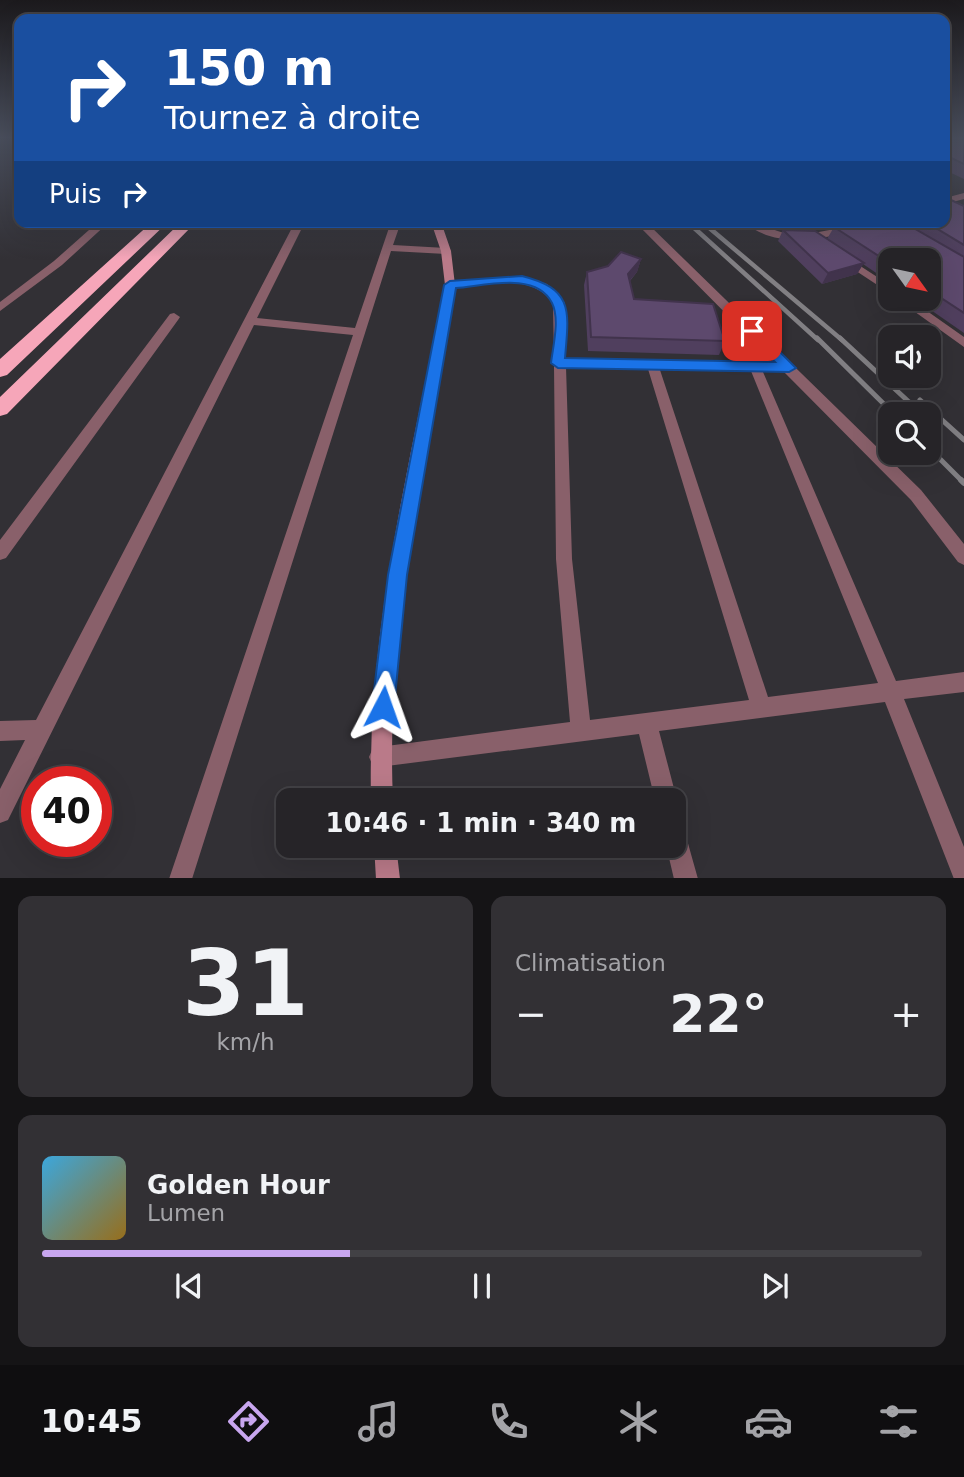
<!DOCTYPE html>
<html lang="fr">
<head>
<meta charset="utf-8">
<style>
	body { margin:0; font-family:"DejaVu Sans",sans-serif; background:#323034; color:#f1f3f6; height:100vh; display:flex; flex-direction:column; font-size:26px; white-space:nowrap }
	* { box-sizing:border-box; margin:0 }
	p { font-size:23px; color:#a4a4a8 }
	.icon { flex:none; width:38px; height:38px; fill:none; stroke:currentColor; stroke-width:2; stroke-linecap:round; stroke-linejoin:round }
	.map { position:relative; height:878px; overflow:hidden }
	.panel { display:flex; flex-direction:column; gap:18px; padding:18px; background:#151416; flex:1 }
	.panel>* { flex:none }
	.banner { position:absolute; left:14px; top:14px; width:936px; height:214px; border-radius:14px; box-shadow:0 7px 28px #0002,0 0 0 2px #424145; background:#1a4fa0; color:#fff; overflow:hidden }
	.needle { width:46px; rotate:123deg }
	.buttons { position:absolute; left:878px; top:248px; display:grid; gap:14px }
	.buttons a { display:grid; place-items:center; width:63px; height:63px; border-radius:14px; background:#262428; box-shadow:0 7px 28px #0002,0 0 0 2px #424145; font-size:35px }
	.speed { position:absolute; left:21px; top:766px; display:flex; gap:14px; font-size:35px; font-weight:700; text-align:center }
	.speed>* { display:grid; place-content:center; width:91px; height:91px; border-radius:50%; background:#262428; box-shadow:0 7px 28px #0002,0 0 0 2px #424145; line-height:1 }
	.speed .limit { border:10px solid #d22; background:#fff; color:#111 }
	.pin { position:absolute; display:grid; place-items:center; width:60px; height:60px; color:#fff; margin:-30px; border-radius:14px; box-shadow:0 4px 10px #0006 }
	.me { position:absolute; width:77px; margin:-38px; rotate:4deg; stroke-linejoin:round; filter:drop-shadow(0 0 5px #0008) }
	.turn { display:flex; align-items:center; gap:24px; height:147px; padding:0 35px; font-size:32px }
	.turn .icon { width:91px; height:91px; stroke-width:2.5 }
	.turn b { display:block; font-size:49px; line-height:60px }
	.then { display:flex; align-items:center; height:66px; padding:0 35px; background:#0003; gap:14px; font-size:26px }
	.big { font-size:52px; font-weight:800; line-height:1.1 }
	.panel .tile { flex:1; display:flex; flex-direction:column; justify-content:center; gap:10px; min-width:0; padding:0 24px; border-radius:14px; background:#323034 }
	.panel .dial { align-items:center; gap:0 }
	.dial b { font-size:91px; line-height:1 }
	.song { display:flex; align-items:center; gap:21px }
	.cover { width:84px; height:84px; border-radius:10px; background:linear-gradient(135deg,hsl(200 70% 55%),hsl(40 70% 35%)) }
	.played { height:7px; border-radius:4px; background:linear-gradient(90deg,#c8a6ef 35%,#424145 35%) }
	.keys { display:flex; justify-content:space-around; direction:ltr }
	.heat { display:flex; justify-content:space-between; align-items:center; font-size:38px; direction:ltr }
	.panel .tiles { flex:1; display:grid; gap:18px; grid-template-columns:1fr 1fr }
	.tile:last-child { grid-column:span 2 }
	.trip { position:absolute; left:276px; top:788px; width:410px; height:70px; border-radius:14px; background:#262428; box-shadow:0 7px 28px #0002,0 0 0 2px #424145; font-weight:800; line-height:70px; text-align:center }
	.dock { display:flex; height:112px; justify-content:space-around; align-items:center; background:#0f0e10; color:#a4a4a8 }
	.dock .icon { width:49px; height:49px }
	.dock .on { color:#c8a6ef }
	.dock b { font-size:32px; color:#f1f3f6 }
	.map>svg:first-child { display:block }
	.lines { fill:none; stroke-linecap:round; stroke-linejoin:round }
	.street { fill:#89606a; fill-rule:evenodd }
	.secondary { fill:#ba7a89; fill-rule:evenodd }
	.highway { fill:#f6a6b9; fill-rule:evenodd }
	.rail-far3 { stroke:#817f83; stroke-width:3.5 }
	.rail-far2 { stroke:#817f83; stroke-width:4.5 }
	.rail-far1 { stroke:#817f83; stroke-width:5 }
	.rail { stroke:#817f83; stroke-width:6 }
	.wall { fill:#503f5e }
	.shaded-wall { fill:#41334c }
	.building { fill:#5d496d; stroke:#41334c; stroke-width:2 }
	.route { fill:#1a73e8; stroke:#114b97; stroke-width:2 }
</style>
</head>
<body>
<div class="map">
<svg width="964" height="879" viewBox="0 0 964 879">
	<rect width="100%" height="100%" fill="#323035"/>
	<g class="lines">
		<!-- street -->
		<path class="street" d="M 964,193 L 964,199 L 945,204 L 945,198 Z
			M 98,222 L 109,222 L 62,265 L 0,311 L 0,302 L 54,261 Z
			M 295,222 L 305,222 L 257,318 L 355,328 L 391,222 L 401,222 L 393,245 L 446,248 L 451,251 L 446,254 L 391,251 L 192,879 L 169,879 L 353,335 L 254,325 L 8,820 L 0,823 L 0,789 L 25,740 L 0,741 L 0,721 L 36,720 Z
			M 635,222 L 646,222 L 921,490 L 964,544 L 964,565 L 958,562 L 911,500 L 784,372 L 763,372 L 896,681 L 964,672 L 964,692 L 904,699 L 964,847 L 964,879 L 954,879 L 885,702 L 659,731 L 677,800 L 674,807 L 674,800 L 655,800 L 639,734 L 379,767 L 372,764 L 369,757 L 372,750 L 379,747 L 570,722 L 556,559 L 554,366 L 552,363 L 554,360 L 553,303 C 530,271 484,285 450,288 L 446,287 L 446,283 L 521,276 L 547,284 L 565,303 L 566,359 L 775,363 ZM 566,367 L 648,369 L 749,700 L 590,720 L 572,559 ZM 660,370 L 751,371 L 878,683 L 768,697 Z
			M 744,222 C 761,222 775,233 793,234 C 823,235 851,222 882,222 C 873,227 860,229 850,232 C 816,240 774,248 744,222 Z
			M 845,256 L 891,286 L 891,294 L 841,261 L 840,259 Z
			M 897,299 L 910,299 L 964,337 L 964,347 Z
			M 174,313 L 180,317 L 178,320 L 6,558 L 0,560 L 0,540 L 170,314 Z
			M 674,819 L 682,822 L 698,879 L 674,879 L 666,845 L 674,845 Z"/>
		<!-- secondary -->
		<path class="secondary" d="M 431,222 L 441,222 L 451,251 L 455,285 C 426,455 385,627 393,800 L 371,800 C 367,626 412,454 445,285 L 441,251 Z
			M 374,845 L 396,845 L 400,879 L 376,879 Z"/>
		<!-- highway -->
		<path class="highway" d="M 152,222 L 168,222 L 7,375 L 0,377 L 0,359 Z
			M 181,222 L 196,222 L 7,414 L 0,416 L 0,397 Z"/>
		<!-- rail-far3 -->
		<path class="rail-far3" d="M 688,222 L 694,227
			M 703,222 L 709,227"/>
		<!-- rail-far2 -->
		<path class="rail-far2" d="M 692,226 L 818,340
			M 707,226 L 842,340"/>
		<!-- rail-far1 -->
		<path class="rail-far1" d="M 817,338 L 895,415
			M 840,338 L 923,415
			M 920,400 L 964,440
			M 929,448 L 962,481"/>
		<!-- rail -->
		<path class="rail" d="M 961,480 L 964,483"/>
	</g>
	<!-- wall -->
	<path class="wall" d="M 945,136 L 964,136 L 964,179 L 945,170 Z
		M 964,205 L 964,333 L 915,299 L 929,299 L 929,261 L 891,261 L 891,283 L 863,264 L 857,274 L 822,284 L 778,241 L 783,230 L 793,230 L 761,222 L 852,222 L 802,231 L 827,239 L 834,227 L 853,222 L 945,222 Z
		M 641,259 L 637,272 L 630,281 L 634,299 L 725,341 L 719,355 L 588,351 L 584,285 L 587,272 Z"/>
	<!-- shaded-wall -->
	<path class="shaded-wall" d="M 801,222 L 852,222 L 797,231 Z
		M 641,259 L 637,272 L 624,287 L 628,274 Z
		M 864,263 L 857,274 L 822,284 L 828,273 Z"/>
	<!-- building -->
	<path class="building" d="M 945,136 L 964,136 L 964,164 L 945,155 Z
		M 951,200 L 964,206 L 964,245 L 926,222 L 945,222 L 945,201 Z
		M 853,222 L 903,222 L 964,257 L 964,313 L 929,290 L 929,261 L 891,261 L 891,264 L 834,227 Z
		M 783,230 L 815,231 L 864,263 L 828,273 Z
		M 621,252 L 641,259 L 628,274 L 634,299 L 713,304 L 725,341 L 591,337 L 587,272 L 608,266 Z"/>
	<!-- sky -->
	<linearGradient id="sky" x2="0" y2="1"><stop stop-color="#1c1a1d"/><stop offset="0.53" stop-color="#494e5c"/><stop offset="1" stop-color="#494e5c" stop-opacity="0"/></linearGradient>
	<rect width="964" height="259" fill="url(#sky)"/>
	<!-- route -->
	<path class="route" d="M 522,276 C 574,289 569,311 565,358 L 775,362 L 747,334 L 747,328 L 756,328 L 796,368 L 789,372 L 558,368 L 551,363 C 553,346 560,319 552,303 C 536,271 484,286 456,288 L 407,575 L 394,707 L 391,715 L 383,718 L 375,715 L 372,707 L 388,575 L 444,285 L 450,281 Z"/>
</svg>
<div class="buttons">
<a><svg class="needle" viewBox="-14 -14 28 28"><path d="M0-13l5 13h-10z" fill="#e53935"/><path d="M0 13l5-13h-10z" fill="#a4a4a8"/></svg></a>
<a><svg class="icon" aria-label="sound" viewBox="0 0 24 24"><path d="M4 9h4l5-4v14l-5-4H4zM17 9q2 3 0 6"/></svg></a>
<a><svg class="icon" aria-label="search" viewBox="0 0 24 24"><circle cx="10" cy="10" r="6"/><path d="M15 15l6 6"/></svg></a>
</div>
<div class="speed"><div class="limit">40</div></div>
<div class="pin" style="left:752px;top:331px;background:#d93025"><svg class="icon" aria-label="arrive" viewBox="0 0 24 24"><path d="M6 21V4h12l-3 4 3 4H6"/></svg></div>
<svg class="me" style="left:383px;top:707px" viewBox="-20 -20 40 40"><path d="M0-17L14 15 0 8-14 15z" fill="#1a73e8" stroke="#fff" stroke-width="4"/></svg>
<div class="trip">10:46 · 1 min · 340 m</div>
<div class="banner">
<div class="turn"><svg class="icon" aria-label="right" viewBox="0 0 24 24"><path d="M7 20v-9h11M14 6l5 5-5 5"/></svg><div><b>150 m</b>Tournez à droite</div></div>
<div class="then">Puis<svg class="icon" aria-label="right" viewBox="0 0 24 24"><path d="M7 20v-9h11M14 6l5 5-5 5"/></svg></div>
</div>
</div>
<section class="panel">
<div class="tiles">
<div class="tile dial"><b>31</b><p>km/h</p></div>
<div class="tile"><p>Climatisation</p>
<div class="heat"><a>−</a><b class="big">22°</b><a>+</a></div>
</div>
<div class="tile">
<div class="song"><i class="cover"></i><div><b>Golden Hour</b><p>Lumen</p></div></div>
<div class="played"></div>
<div class="keys"><svg class="icon" aria-label="previous" viewBox="0 0 24 24"><path d="M18 5L8 12l10 7zM5 5v14"/></svg><svg class="icon" aria-label="pause" viewBox="0 0 24 24"><path d="M8 5v14M16 5v14"/></svg><svg class="icon" aria-label="next" viewBox="0 0 24 24"><path d="M6 5l10 7-10 7zM19 5v14"/></svg></div>
</div>
</div>
</section>
<nav class="dock">
<b>10:45</b>
<svg class="icon on" aria-label="directions" viewBox="0 0 24 24"><path d="M12 3l9 9-9 9-9-9zM9 14v-3h6M13 9l2 2-2 2"/></svg>
<svg class="icon" aria-label="music" viewBox="0 0 24 24"><path d="M9 18V5l10-2v13"/><circle cx="6" cy="18" r="3"/><circle cx="16" cy="16" r="3"/></svg>
<svg class="icon" aria-label="phone" viewBox="0 0 24 24"><path d="M5 4h4l2 5-3 2q2 4 5 5l2-3 5 2v4C11 20 4 13 5 4z"/></svg>
<svg class="icon" aria-label="climate" viewBox="0 0 24 24"><path d="M12 3v18M4 7l16 10M4 17L20 7"/></svg>
<svg class="icon" aria-label="car" viewBox="0 0 24 24"><path d="M5 17H2v-5l4-1 3-4h7l3 4 3 1v5h-3M9 17h6M6 11h13"/><circle cx="7" cy="17" r="2"/><circle cx="17" cy="17" r="2"/></svg>
<svg class="icon" aria-label="filters" viewBox="0 0 24 24"><path d="M4 7h16M4 17h16"/><circle cx="9" cy="7" r="2"/><circle cx="15" cy="17" r="2"/></svg>
</nav>
</body>
</html>
